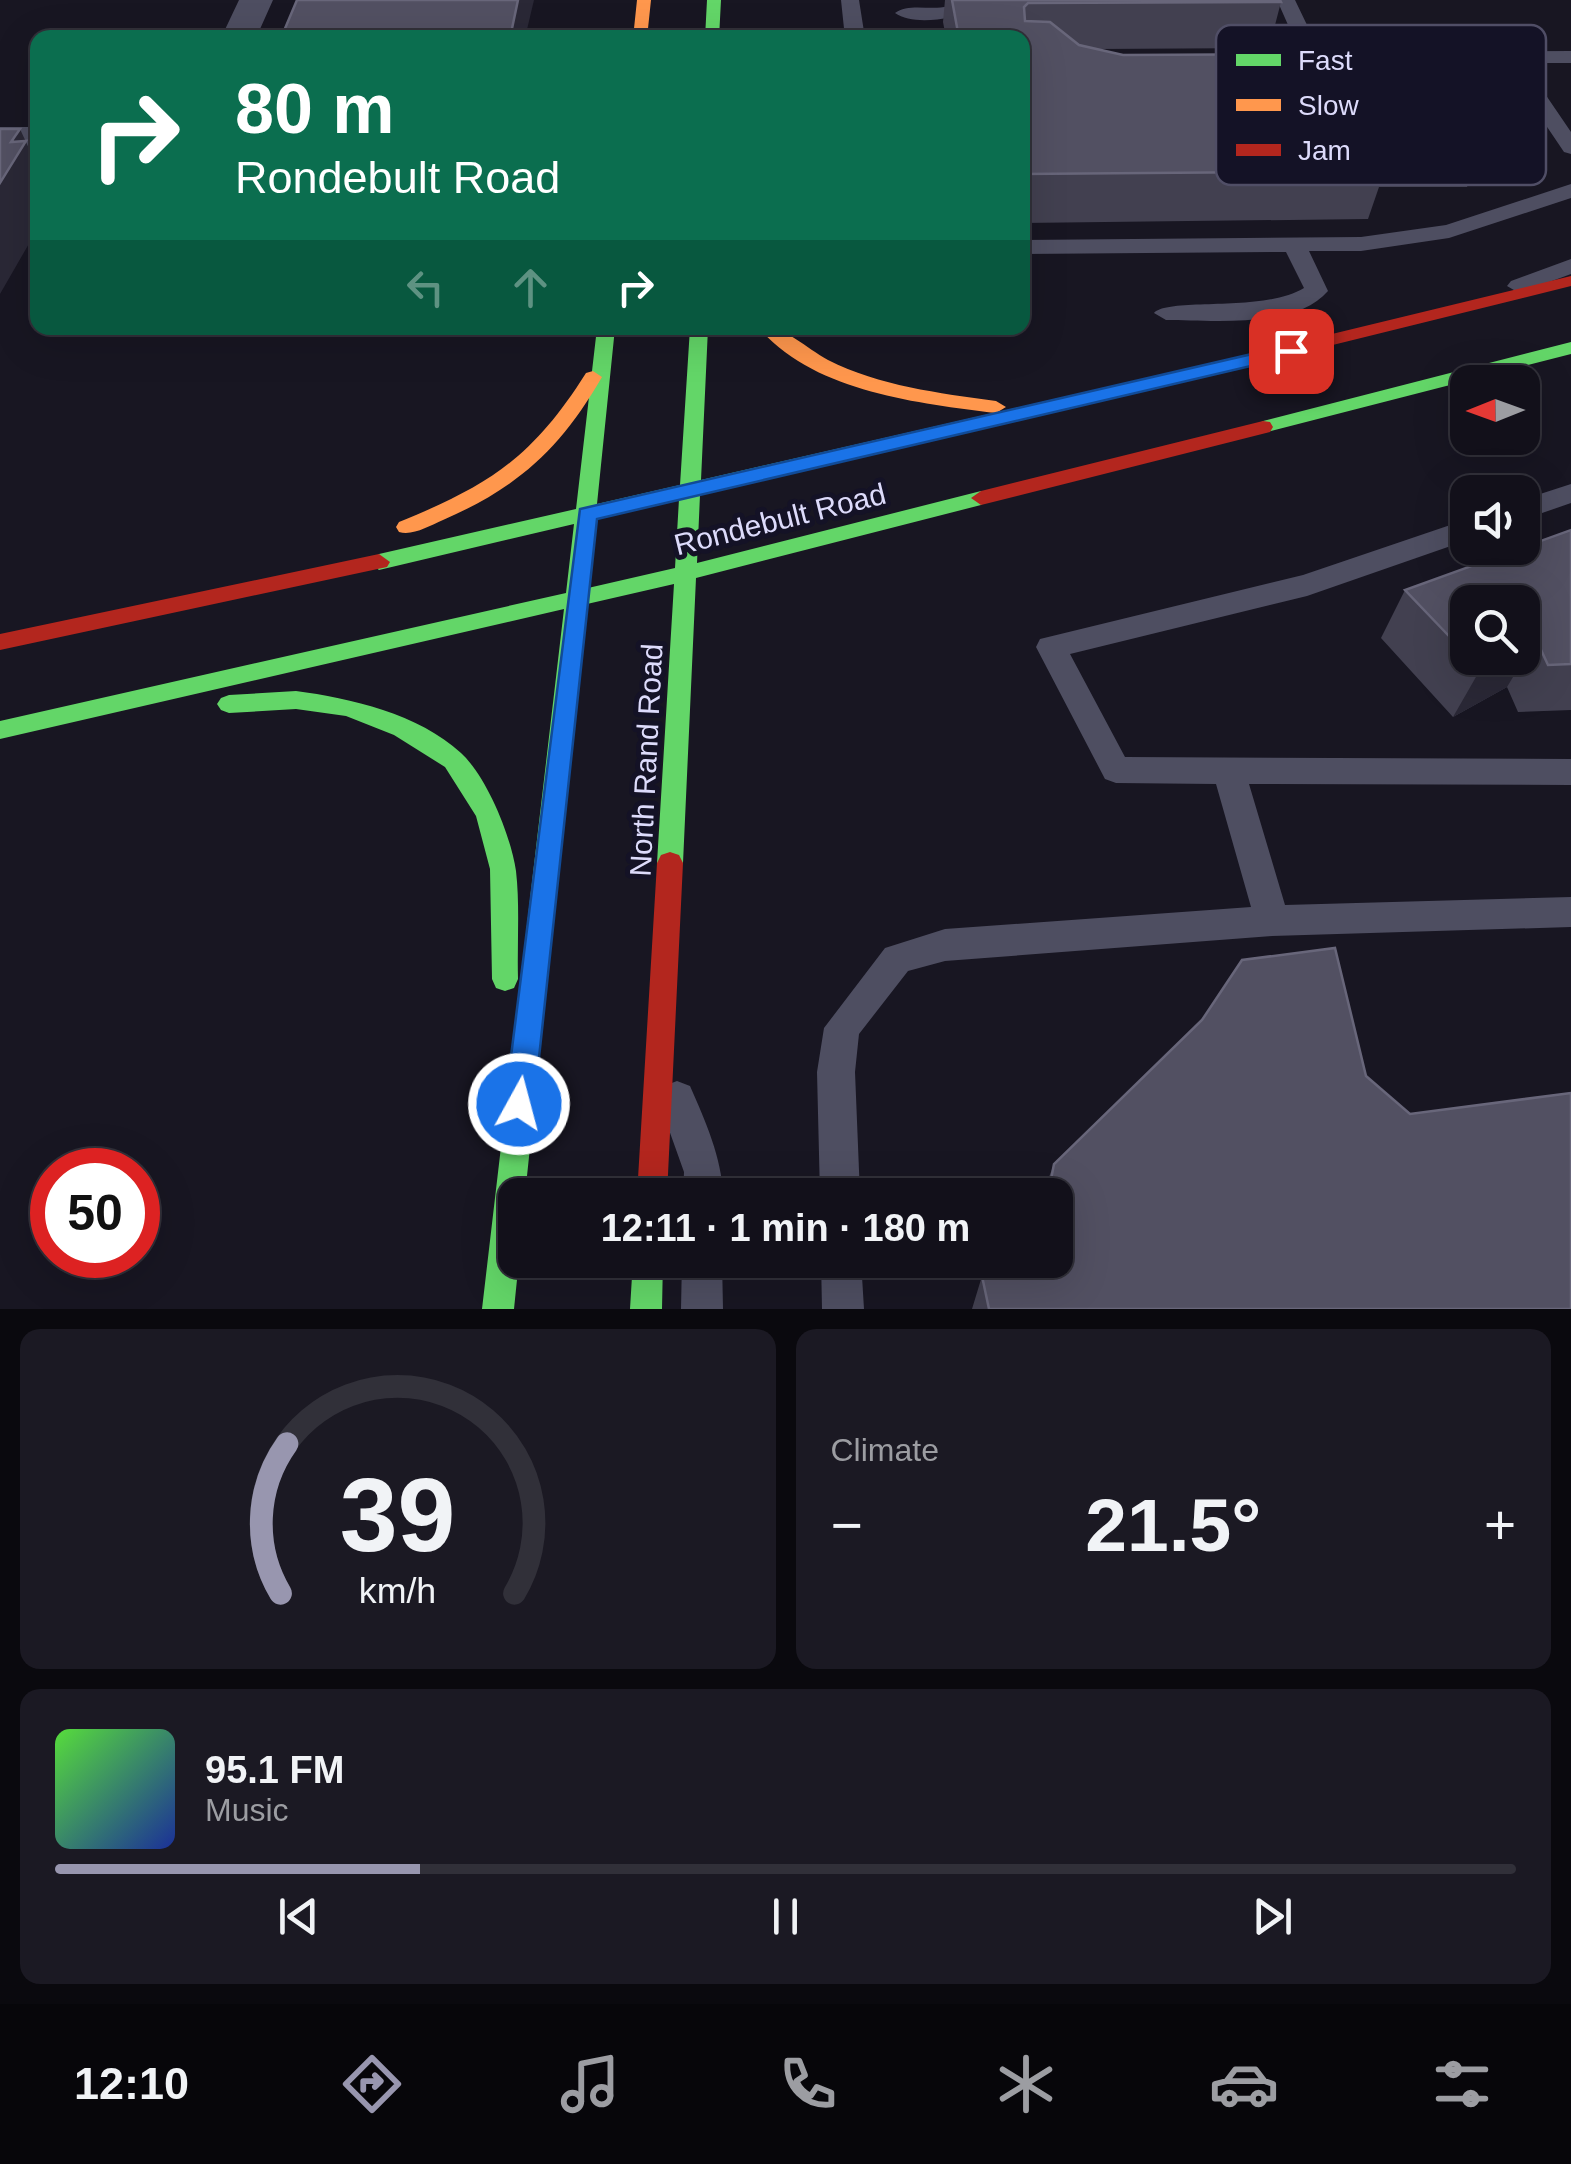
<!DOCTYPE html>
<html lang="en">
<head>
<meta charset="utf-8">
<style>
	body { margin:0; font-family:Arial,sans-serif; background:#1b1923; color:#f1f3f6; height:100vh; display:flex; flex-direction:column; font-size:38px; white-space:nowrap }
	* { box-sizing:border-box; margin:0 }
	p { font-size:32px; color:#9c9da2 }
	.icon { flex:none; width:55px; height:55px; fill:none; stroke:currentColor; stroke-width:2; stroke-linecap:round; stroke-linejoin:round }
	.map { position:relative; height:1309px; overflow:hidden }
	.drawer { display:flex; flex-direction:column; gap:20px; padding:20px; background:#0a090e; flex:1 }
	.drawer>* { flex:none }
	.hud { position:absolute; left:30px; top:30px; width:1000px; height:305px; border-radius:20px; box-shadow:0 10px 40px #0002,0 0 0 2px #313039; background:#0b6e4f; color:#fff; overflow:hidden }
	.needle { width:65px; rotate:269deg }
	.buttons { position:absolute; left:1450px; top:365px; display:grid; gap:20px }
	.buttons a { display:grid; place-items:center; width:90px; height:90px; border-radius:20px; background:#12101a; box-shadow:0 10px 40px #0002,0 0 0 2px #313039; font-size:50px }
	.speed { position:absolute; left:30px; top:1148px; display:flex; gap:20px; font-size:50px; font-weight:700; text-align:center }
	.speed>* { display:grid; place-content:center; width:130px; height:130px; border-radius:50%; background:#12101a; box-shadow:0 10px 40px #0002,0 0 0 2px #313039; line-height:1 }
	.speed .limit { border:15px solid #d22; background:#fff; color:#111 }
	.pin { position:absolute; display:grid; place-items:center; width:85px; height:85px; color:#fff; margin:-42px; border-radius:20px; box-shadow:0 5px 15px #0006 }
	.me { position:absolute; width:110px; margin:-55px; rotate:7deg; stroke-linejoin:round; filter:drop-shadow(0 0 8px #0008) }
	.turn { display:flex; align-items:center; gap:35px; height:210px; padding:0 40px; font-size:45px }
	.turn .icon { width:130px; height:130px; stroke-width:2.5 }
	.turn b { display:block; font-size:70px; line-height:85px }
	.lanes { display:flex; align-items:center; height:95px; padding:0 40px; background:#0003; justify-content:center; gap:50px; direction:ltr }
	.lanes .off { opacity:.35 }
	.big { font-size:75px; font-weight:800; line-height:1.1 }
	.drawer .card { flex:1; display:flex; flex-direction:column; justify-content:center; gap:15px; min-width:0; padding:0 35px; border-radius:20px; background:#1b1923 }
	.drawer .dial { align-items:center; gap:0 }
	.dial svg { height:260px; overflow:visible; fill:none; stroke:#313039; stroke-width:7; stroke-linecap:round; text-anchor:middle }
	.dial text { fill:#f1f3f6; stroke:none }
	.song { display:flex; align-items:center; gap:30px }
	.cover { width:120px; height:120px; border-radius:15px; background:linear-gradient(135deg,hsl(110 70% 55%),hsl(230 70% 35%)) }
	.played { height:10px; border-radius:5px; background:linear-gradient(90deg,#9896af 25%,#313039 25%) }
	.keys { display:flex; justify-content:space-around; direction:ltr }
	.heat { display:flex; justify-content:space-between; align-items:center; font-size:55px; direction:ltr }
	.drawer .tiles { flex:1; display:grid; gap:20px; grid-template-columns:1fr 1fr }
	.card:last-child { grid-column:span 2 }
	.trip { position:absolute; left:498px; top:1178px; width:575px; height:100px; border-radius:20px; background:#12101a; box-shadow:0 10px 40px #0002,0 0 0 2px #313039; font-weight:800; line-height:100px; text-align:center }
	.menu { display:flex; height:160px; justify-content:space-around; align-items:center; background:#07060a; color:#9c9da2 }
	.menu .icon { width:70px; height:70px }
	.menu .selected { color:#9896af }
	.menu b { font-size:45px; color:#f1f3f6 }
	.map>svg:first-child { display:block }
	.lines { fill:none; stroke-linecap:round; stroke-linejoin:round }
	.lane { fill:#4e4e61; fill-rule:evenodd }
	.street { fill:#4e4e61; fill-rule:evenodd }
	.fast { fill:#63d668; fill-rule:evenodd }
	.slow { fill:#ff974d; fill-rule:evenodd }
	.jam { fill:#b3261e; fill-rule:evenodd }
	.wall { fill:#424050; fill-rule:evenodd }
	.shaded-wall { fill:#2a2836 }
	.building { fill:#525062; stroke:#68667a; stroke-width:2.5 }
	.route { fill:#1a73e8; stroke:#114b97; stroke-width:2.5 }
	.labels { text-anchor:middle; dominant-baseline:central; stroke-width:10; stroke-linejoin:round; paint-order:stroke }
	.street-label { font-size:30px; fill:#dddbfb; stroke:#141226 }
	.key { fill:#141226; stroke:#504e66; stroke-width:2.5 }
	.key-label { font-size:28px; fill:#dddbfb }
</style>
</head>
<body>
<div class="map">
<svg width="1571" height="1309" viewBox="0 0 1571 1309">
	<rect width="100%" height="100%" fill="#181622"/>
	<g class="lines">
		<!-- lane -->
		<path class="lane" d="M 841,0 L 859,0 L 865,38 L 845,38 Z
			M 959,0 L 977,0 L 973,11 C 952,19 913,26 895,13 C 912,0 943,16 959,0 Z
			M 1277,0 L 1295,0 L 1320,52 L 1571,51 L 1571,63 L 1524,63 L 1571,132 L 1571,154 L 1564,152 L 1504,63 L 1262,62 L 1262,54 L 1300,52 Z
			M 1571,184 L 1571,198 L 1449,238 L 1361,251 L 1309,251 L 1328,291 C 1296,329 1211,320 1166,320 L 1154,313 C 1169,297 1263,313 1304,288 L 1286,252 L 1022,254 L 1022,240 L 1361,237 L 1446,225 Z
			M 1571,259 L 1571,274 L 1519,293 L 1507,286 L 1511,281 Z
			M 1571,484 L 1571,503 L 1522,520 L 1522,500 Z
			M 1468,519 L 1468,540 L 1307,596 L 1070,654 L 1125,757 L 1571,759 L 1571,785 L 1249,784 L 1285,905 L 1571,897 L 1571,927 L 1272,936 L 945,961 L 908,971 L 859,1034 L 855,1072 L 860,1195 L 820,1195 L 817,1072 L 824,1028 L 885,948 L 945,929 L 1251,907 L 1216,784 L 1116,783 L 1105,779 L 1036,647 L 1040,639 L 1303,575 Z
			M 677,1081 L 690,1086 C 705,1120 722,1158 723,1195 L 683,1195 L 684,1172 L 658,1099 L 664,1086 Z
			M 682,1260 L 722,1260 L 723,1309 L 681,1309 Z
			M 821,1260 L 861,1260 L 864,1309 L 822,1309 Z"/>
		<!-- street -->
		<path class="street" d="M 239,0 L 273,0 L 256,38 L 221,38 Z
			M 0,127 L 38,127 L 38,151 L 0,151 Z"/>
		<!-- fast -->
		<path class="fast" d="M 707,0 L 721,0 L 719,38 L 705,38 Z
			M 597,328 L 615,328 L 597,504 L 680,485 L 690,328 L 708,328 L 701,480 L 1212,363 L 1221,369 L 1212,375 L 700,495 L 697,563 L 981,491 L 991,498 L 981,505 L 696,578 L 683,863 L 679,871 L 670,874 L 661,871 L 657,863 L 674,584 L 587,604 L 525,1195 L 515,1195 L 515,1260 L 519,1260 L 514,1309 L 482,1309 L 564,609 L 0,739 L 0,721 L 566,593 L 574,524 L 379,570 L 368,562 L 379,554 L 576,509 ZM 679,499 L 675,568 L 588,588 L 595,519 Z
			M 1571,342 L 1571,354 L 1263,433 L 1253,427 L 1263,421 Z
			M 296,691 C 350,698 419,714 461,753 C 487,777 511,836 516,871 C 520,906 517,944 518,979 L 514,988 L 505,991 L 496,988 L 492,979 L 490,869 L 476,816 L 445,767 L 394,735 L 346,716 L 296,709 L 229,713 L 221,710 L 217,704 L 221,698 L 229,695 Z
			M 633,1260 L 663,1260 L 662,1309 L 630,1309 Z"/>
		<!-- slow -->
		<path class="slow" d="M 637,0 L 651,0 L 647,38 L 633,38 Z
			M 759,328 C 786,326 804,347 828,360 C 880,386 938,393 996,401 L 1006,407 L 996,413 C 918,403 814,392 759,328 Z
			M 593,371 L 602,377 C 561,448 519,487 443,520 C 429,526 413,536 399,532 L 396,527 L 399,522 C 490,485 533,457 586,373 Z"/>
		<!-- jam -->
		<path class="jam" d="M 1571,276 L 1571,286 L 1212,375 L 1203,369 L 1212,363 Z
			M 1263,421 L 1270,422 L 1273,427 L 1270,432 L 981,505 L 971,498 L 981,491 Z
			M 379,554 L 390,562 L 387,567 L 0,650 L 0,634 Z
			M 670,852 L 679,855 L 683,863 L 667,1195 L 637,1195 L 657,863 L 661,855 Z"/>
	</g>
	<!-- wall -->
	<path class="wall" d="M 945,0 L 1280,0 L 1281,2 L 1269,48 L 1097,49 L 1123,55 L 1319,76 L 1486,138 L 1467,187 L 1379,187 L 1368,219 L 1022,223 L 1022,38 L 946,38 L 943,22 Z
		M 1571,530 L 1571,710 L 1518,712 L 1507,687 L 1453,717 L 1381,638 L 1405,590 ZM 1468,602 L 1522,658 L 1468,658 Z
		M 1366,1076 L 1571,1309 L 972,1309 L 982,1276 L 1055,1260 L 1055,1195 L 1042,1195 L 1054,1164 Z"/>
	<!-- shaded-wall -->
	<path class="shaded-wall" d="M 518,0 L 534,0 L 525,38 L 510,38 Z
		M 20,129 L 38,168 L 38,228 L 0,294 L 0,183 L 11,142 Z
		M 1536,639 L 1507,687 L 1453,717 L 1480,670 L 1503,658 L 1522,658 L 1522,646 Z"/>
	<!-- building -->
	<path class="building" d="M 297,0 L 518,0 L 510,38 L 281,38 Z
		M 952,0 L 1280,0 L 1281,2 L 1028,3 L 1024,7 L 1025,21 L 1050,22 L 1079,45 L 1123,55 L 1308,54 L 1319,76 L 1448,75 L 1486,138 L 1369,139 L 1385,171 L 1022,174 L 1022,38 L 959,38 Z
		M 0,129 L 20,129 L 11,142 L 26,141 L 0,183 Z
		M 1571,530 L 1571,664 L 1548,665 L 1536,639 L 1522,646 L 1522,602 L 1468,602 L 1468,656 L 1405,590 Z
		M 1469,658 L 1503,658 L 1480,670 Z
		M 1335,948 L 1366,1076 L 1410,1114 L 1571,1093 L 1571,1309 L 989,1309 L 982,1276 L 1009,1260 L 1055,1260 L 1055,1195 L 1048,1195 L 1054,1164 L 1202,1020 L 1242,960 Z"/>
	<!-- route -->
	<path class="route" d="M 1291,345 L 1301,351 L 1298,355 L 597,519 L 534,1104 L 529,1114 L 519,1118 L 509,1114 L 505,1104 L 580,509 Z"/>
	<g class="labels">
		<!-- street labels -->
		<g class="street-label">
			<text transform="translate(780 519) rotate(-14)">Rondebult Road</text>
			<text transform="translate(646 760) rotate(-87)">North Rand Road</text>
		</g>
	</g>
	<!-- legend -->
	<rect x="1216" y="25" width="330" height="160" rx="15" class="key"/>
	<rect x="1236" y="54" width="45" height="12" fill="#63d668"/>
	<rect x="1236" y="99" width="45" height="12" fill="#ff974d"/>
	<rect x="1236" y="144" width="45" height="12" fill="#b3261e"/>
	<g class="key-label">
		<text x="1298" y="70">Fast</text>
		<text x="1298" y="115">Slow</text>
		<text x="1298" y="160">Jam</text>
	</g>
</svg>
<div class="buttons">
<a><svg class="needle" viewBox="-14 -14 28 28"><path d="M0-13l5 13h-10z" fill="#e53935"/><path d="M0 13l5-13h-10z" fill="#9c9da2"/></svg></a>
<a><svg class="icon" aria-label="sound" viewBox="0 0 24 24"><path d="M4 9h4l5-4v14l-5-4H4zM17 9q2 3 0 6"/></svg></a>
<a><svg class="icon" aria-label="search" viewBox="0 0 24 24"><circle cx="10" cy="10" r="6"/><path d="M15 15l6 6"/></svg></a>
</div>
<div class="speed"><div class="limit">50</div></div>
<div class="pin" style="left:1291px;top:351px;background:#d93025"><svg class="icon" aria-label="arrive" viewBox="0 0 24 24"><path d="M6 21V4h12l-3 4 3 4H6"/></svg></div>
<svg class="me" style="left:519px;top:1104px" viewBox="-20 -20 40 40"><circle r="17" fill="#1a73e8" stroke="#fff" stroke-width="3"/><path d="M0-11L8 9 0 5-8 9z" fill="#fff"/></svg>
<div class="trip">12:11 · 1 min · 180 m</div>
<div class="hud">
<div class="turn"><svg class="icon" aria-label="right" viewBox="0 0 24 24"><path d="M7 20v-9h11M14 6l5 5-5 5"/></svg><div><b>80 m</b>Rondebult Road</div></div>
<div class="lanes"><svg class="icon off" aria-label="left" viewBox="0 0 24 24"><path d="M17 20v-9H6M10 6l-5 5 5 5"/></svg><svg class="icon off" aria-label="ahead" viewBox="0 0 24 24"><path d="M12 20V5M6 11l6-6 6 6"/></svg><svg class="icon" aria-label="right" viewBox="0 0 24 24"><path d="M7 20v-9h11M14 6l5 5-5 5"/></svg></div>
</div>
</div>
<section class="drawer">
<div class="tiles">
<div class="card dial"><svg viewBox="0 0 100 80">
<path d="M14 69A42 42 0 1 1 86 69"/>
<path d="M14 69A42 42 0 0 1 16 23" stroke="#9896af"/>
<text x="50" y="56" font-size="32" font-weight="700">39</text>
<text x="50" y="72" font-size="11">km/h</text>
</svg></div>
<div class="card"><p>Climate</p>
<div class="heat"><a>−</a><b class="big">21.5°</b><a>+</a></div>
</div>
<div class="card">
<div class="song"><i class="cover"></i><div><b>95.1 FM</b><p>Music</p></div></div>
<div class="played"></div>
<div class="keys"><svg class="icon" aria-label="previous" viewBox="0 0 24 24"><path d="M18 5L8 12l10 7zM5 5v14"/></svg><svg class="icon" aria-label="pause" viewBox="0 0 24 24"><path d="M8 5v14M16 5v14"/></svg><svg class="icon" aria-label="next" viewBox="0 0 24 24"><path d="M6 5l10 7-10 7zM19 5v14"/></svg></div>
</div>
</div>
</section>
<nav class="menu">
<b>12:10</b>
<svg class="icon selected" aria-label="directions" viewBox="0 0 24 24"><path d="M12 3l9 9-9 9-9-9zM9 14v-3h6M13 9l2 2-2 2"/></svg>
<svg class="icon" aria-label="music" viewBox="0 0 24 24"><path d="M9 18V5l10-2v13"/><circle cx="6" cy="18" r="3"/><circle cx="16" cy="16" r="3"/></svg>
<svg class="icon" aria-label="phone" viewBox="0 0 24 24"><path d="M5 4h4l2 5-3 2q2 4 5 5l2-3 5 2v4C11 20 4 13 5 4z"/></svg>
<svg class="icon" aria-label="climate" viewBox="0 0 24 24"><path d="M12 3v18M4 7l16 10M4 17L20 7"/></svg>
<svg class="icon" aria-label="car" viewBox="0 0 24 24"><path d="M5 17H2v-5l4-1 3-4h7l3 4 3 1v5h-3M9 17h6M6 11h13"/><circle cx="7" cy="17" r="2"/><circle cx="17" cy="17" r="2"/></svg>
<svg class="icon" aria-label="filters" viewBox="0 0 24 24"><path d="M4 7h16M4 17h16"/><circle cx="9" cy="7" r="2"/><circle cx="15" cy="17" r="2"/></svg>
</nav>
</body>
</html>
